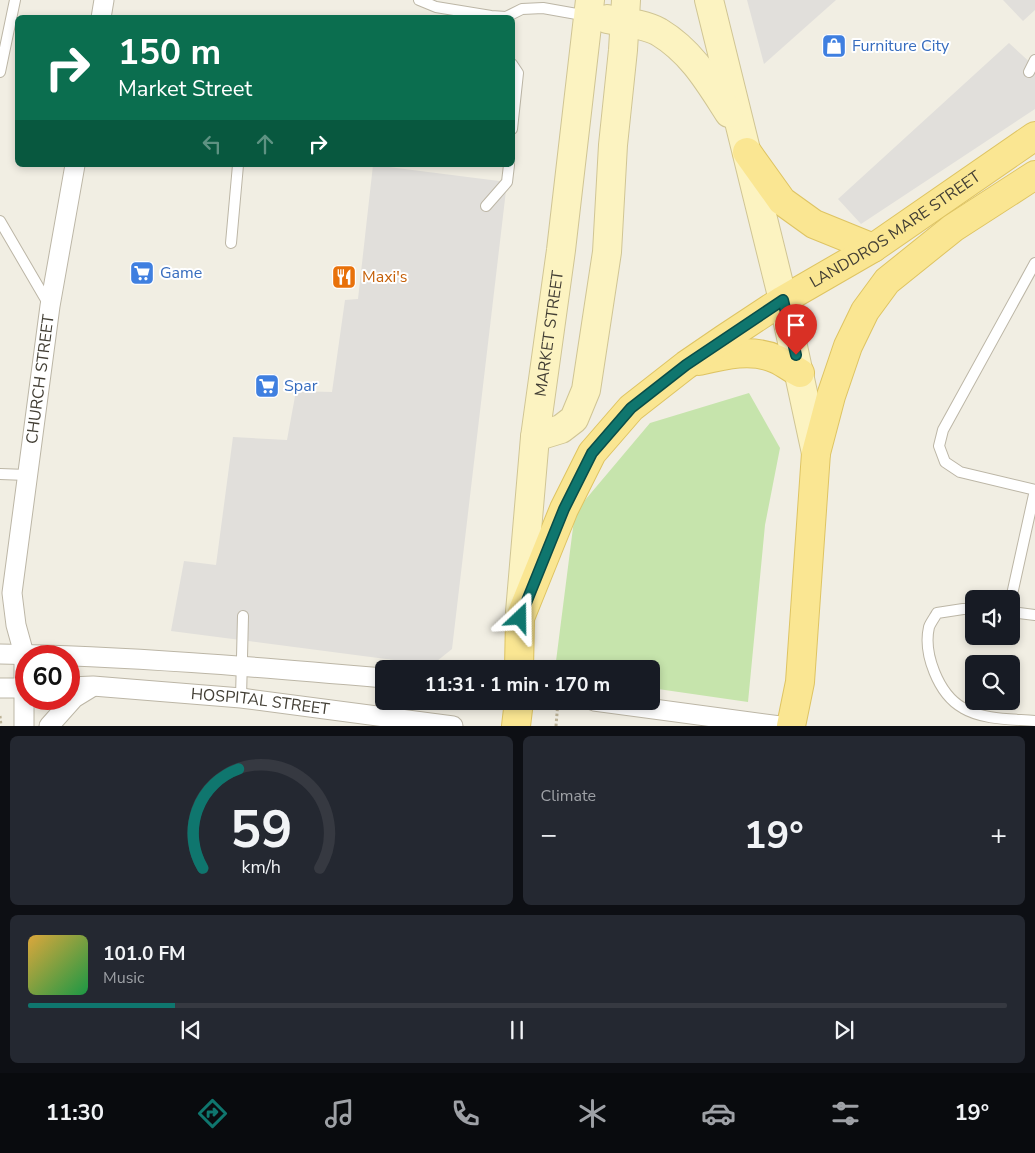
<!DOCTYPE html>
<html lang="en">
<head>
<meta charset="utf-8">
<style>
	body { margin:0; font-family:"Nunito Sans",sans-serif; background:#242831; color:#f1f3f6; height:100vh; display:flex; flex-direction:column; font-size:19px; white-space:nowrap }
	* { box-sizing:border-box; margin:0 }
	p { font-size:16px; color:#9ea1a6 }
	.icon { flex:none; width:28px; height:28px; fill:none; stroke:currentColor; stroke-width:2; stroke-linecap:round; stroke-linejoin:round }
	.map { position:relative; height:726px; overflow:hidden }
	.details { display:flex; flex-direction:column; gap:10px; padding:10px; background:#0d0f14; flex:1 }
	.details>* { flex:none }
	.guide { position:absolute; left:15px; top:15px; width:500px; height:152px; border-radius:8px; box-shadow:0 2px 8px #0003; background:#0b6e4f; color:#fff; overflow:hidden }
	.fabs { position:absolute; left:965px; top:590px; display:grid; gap:10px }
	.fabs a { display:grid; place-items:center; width:55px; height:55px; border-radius:8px; background:#171b24; box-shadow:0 2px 8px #0003; font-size:25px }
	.speed { position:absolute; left:15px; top:645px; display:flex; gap:10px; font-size:25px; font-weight:700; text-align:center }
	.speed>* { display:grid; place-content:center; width:65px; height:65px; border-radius:50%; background:#171b24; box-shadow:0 2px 8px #0003; line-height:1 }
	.speed .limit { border:8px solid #d22; background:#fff; color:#111 }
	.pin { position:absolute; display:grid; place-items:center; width:42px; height:42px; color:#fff; margin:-51px -21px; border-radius:50% 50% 50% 0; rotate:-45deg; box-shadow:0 0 5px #0007 }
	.pin .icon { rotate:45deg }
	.me { position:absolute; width:55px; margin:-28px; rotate:23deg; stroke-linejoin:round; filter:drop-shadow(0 0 4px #0008) }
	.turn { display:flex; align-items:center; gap:18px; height:105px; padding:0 20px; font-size:22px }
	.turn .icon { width:65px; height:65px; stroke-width:2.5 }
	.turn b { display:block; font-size:35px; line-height:42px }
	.lanes { display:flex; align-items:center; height:48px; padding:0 20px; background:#0003; justify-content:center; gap:25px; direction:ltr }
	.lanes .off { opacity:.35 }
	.big { font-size:38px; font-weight:700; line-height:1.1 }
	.details .card { flex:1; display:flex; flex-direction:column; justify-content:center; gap:8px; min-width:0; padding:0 18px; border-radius:8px; background:#242831 }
	.details .dial { align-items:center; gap:0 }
	.dial svg { height:130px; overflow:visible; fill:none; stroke:#363941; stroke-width:7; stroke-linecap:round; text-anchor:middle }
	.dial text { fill:#f1f3f6; stroke:none }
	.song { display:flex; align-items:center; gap:15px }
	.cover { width:60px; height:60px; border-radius:8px; background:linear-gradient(135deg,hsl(40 70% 55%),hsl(140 70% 35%)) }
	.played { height:5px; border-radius:2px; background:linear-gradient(90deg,#0f766e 15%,#363941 15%) }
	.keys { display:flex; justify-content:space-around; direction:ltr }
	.heat { display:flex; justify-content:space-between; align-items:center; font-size:28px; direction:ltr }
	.details .tiles { flex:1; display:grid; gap:10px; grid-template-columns:1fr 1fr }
	.card:last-child { grid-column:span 2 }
	.trip { position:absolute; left:375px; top:660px; width:285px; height:50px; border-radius:8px; background:#171b24; box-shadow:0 2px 8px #0003; font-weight:700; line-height:50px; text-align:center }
	.tab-bar { display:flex; height:80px; justify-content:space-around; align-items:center; background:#090b0e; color:#9ea1a6 }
	.tab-bar .icon { width:35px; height:35px }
	.tab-bar .on { color:#0f766e }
	.tab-bar b { font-size:22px; color:#f1f3f6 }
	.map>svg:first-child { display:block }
	.green { fill:#c6e4ac }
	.parking { fill:#e1dfdb }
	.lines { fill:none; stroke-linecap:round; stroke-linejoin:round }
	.service-casing { stroke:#bcb6a6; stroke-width:12 }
	.minor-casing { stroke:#bcb6a6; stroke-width:21 }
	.secondary-casing { stroke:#d0c594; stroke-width:30 }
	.primary-casing { stroke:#dec463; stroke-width:30 }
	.path { stroke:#bdb398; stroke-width:3; stroke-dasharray:2.5 2.5; stroke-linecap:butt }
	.service { stroke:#fff; stroke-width:10 }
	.minor { stroke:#fff; stroke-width:19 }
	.secondary { stroke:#fcf3c1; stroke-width:28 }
	.primary { stroke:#fae692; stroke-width:28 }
	.route-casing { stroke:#0a4d48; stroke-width:12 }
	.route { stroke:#0f766e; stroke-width:9 }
	.labels { text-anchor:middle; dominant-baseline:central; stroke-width:4; stroke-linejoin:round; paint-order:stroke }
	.shop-label { font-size:16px; fill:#366cbe; stroke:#fff; text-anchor:start }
	.street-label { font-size:16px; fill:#423e34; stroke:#fff }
	.food-label { font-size:16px; fill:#c56008; stroke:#fff; text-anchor:start }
</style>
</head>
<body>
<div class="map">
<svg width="1035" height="726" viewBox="0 0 1035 726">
	<rect width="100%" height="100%" fill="#f1eee3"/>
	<!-- green -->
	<path class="green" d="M 749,393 L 780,448 L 765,525 L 748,702 L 651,688 L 651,669 L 555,669 L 575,512 L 650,423 Z"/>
	<!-- parking -->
	<path class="parking" d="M 747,0 L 836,0 L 764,64 Z
		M 1003,0 L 1035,0 L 1035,10 L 1023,21 Z
		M 1009,43 L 1035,67 L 1035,109 L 861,224 L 838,199 Z
		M 373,165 L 507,182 L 452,649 L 432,665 L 171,631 L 184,561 L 216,565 L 233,437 L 287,440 L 296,391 L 332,392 L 345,300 L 358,299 Z"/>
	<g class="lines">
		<defs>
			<path id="service" d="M 419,0 L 436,7 L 491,16 L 506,17 L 522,9 L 543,8 L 588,16
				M 512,64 L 518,73 L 512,129
				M 0,72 L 15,0
				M 1029,72 L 1035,60
				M 486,206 L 507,182 L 509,165
				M 0,221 L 49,305
				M 231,243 L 238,165
				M 1035,263 L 943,430 L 939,446 L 945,462 L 960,472 L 1035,490
				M 0,474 L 27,475
				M 1011,599 L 1035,490
				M 974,609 L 963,609 L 937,613 C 935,617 931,622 929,627 C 923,653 938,694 963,708 C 983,720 1012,719 1035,721
				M 1011,612 L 1035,615
				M 241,698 L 243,616"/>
			<g id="minor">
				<path d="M 101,18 L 104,0"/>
				<path d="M 0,654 C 128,656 256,667 384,678"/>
				<path id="s1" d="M 69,687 L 93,686 L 241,698 L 453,726"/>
				<path d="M 0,688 L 26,688"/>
				<path d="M 594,701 L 780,726"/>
				<path id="s2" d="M 24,726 L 24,654 L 16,625 L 12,593 L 50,306 L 75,165"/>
				<path d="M 49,726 L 74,698 L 92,687"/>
			</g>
			<g id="secondary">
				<path d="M 709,0 L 783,300 L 816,453"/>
				<path d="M 607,19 C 624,22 644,24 659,32 C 692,52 709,82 729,113"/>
				<path d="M 535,437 L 561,429 L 574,419 L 586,390 L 607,252 L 613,145 L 623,50 L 626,0"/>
				<path id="s3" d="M 520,612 L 535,437 L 561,250 L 590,0"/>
			</g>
			<g id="primary">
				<path d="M 747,152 L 782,201 L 814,224 L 873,248"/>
				<path d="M 699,361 C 724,355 752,348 776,359 C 785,363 792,369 800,373"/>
				<path id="s4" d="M 519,669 L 520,618 L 564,509 L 592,453 L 631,408 L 686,365 L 724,339 L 783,300 L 873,248 L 1035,136"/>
				<path d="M 516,726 L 519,701"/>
				<path d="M 791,726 L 800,682 L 816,453 L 831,396 L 848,346 L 865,311 L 887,281 L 953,228 L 1035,175"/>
			</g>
		</defs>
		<!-- service casing -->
		<use href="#service" class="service-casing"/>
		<!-- minor casing -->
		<use href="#minor" class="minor-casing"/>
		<!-- secondary casing -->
		<use href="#secondary" class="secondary-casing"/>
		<!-- primary casing -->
		<use href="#primary" class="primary-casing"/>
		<!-- path -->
		<path class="path" d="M 0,716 L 1,726
			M 556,726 L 558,701"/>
		<!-- service -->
		<use href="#service" class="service"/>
		<!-- minor -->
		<use href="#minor" class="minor"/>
		<!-- secondary -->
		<use href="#secondary" class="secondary"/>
		<!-- primary -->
		<use href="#primary" class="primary"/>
	</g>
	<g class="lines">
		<defs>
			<path id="route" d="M 520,618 L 564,509 L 592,453 L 631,408 L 686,365 L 783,300 L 796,355"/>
		</defs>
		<!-- route casing -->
		<use href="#route" class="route-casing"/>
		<!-- route -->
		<use href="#route" class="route"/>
	</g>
	<!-- icons -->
	<defs>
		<symbol id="shop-square" viewBox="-11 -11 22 22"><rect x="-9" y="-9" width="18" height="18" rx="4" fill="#3f7fe0" stroke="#fff"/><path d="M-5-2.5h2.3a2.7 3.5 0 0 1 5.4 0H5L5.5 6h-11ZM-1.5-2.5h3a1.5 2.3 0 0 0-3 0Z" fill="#fff"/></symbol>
		<symbol id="supermarket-square" viewBox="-11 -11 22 22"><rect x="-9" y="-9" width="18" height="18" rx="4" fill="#3f7fe0" stroke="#fff"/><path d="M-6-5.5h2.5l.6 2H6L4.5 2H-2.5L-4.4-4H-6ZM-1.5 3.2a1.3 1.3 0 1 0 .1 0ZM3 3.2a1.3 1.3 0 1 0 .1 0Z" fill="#fff"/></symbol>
		<symbol id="restaurant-square" viewBox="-11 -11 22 22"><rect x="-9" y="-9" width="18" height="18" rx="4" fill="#e8710a" stroke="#fff"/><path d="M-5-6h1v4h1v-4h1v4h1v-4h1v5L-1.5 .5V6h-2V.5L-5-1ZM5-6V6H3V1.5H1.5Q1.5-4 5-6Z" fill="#fff"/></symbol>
	</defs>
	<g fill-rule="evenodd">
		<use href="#shop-square" x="820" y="32" width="28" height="28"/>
		<use href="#supermarket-square" x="128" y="259" width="28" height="28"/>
		<use href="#restaurant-square" x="330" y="263" width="28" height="28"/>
		<use href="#supermarket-square" x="253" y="372" width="28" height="28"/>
	</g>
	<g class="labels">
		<!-- shop labels -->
		<g class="shop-label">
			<text x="852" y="46">Furniture City</text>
			<text x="160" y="273">Game</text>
			<text x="284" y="386">Spar</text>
		</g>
		<!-- street labels -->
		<g class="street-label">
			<text stroke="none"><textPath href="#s4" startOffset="610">LANDDROS MARE STREET</textPath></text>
			<text stroke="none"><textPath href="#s3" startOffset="280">MARKET STREET</textPath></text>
			<text stroke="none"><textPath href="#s2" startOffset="350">CHURCH STREET</textPath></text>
			<text stroke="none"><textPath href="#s1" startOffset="192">HOSPITAL STREET</textPath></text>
		</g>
		<!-- food labels -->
		<g class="food-label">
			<text x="362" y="277">Maxi's</text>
		</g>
	</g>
</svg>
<div class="fabs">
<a><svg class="icon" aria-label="sound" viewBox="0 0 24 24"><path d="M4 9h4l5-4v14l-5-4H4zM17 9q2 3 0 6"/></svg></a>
<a><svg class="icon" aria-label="search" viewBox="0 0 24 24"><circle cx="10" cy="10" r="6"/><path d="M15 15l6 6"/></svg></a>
</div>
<div class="speed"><div class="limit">60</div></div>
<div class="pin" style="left:796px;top:355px;background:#d93025"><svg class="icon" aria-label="arrive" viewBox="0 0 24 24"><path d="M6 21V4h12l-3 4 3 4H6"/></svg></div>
<svg class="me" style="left:520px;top:618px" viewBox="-20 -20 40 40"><path d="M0-17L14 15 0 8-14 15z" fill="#0f766e" stroke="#fff" stroke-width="4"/></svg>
<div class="trip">11:31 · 1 min · 170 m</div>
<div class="guide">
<div class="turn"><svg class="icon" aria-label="right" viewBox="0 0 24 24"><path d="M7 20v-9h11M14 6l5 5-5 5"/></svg><div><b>150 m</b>Market Street</div></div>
<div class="lanes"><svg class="icon off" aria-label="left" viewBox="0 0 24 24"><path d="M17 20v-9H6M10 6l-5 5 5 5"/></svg><svg class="icon off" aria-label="ahead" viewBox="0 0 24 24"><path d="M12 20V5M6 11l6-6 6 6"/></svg><svg class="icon" aria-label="right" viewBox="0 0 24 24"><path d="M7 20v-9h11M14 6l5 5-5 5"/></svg></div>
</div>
</div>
<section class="details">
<div class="tiles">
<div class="card dial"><svg viewBox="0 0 100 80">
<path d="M14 69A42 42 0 1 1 86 69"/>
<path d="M14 69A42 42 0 0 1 36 8" stroke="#0f766e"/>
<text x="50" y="56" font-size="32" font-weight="700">59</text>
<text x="50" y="72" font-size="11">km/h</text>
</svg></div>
<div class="card"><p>Climate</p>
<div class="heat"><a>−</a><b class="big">19°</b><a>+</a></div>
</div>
<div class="card">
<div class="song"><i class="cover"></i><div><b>101.0 FM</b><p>Music</p></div></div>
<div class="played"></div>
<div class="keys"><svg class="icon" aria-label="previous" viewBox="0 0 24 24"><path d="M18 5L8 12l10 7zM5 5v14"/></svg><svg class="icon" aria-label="pause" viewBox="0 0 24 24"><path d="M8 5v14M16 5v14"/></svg><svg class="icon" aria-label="next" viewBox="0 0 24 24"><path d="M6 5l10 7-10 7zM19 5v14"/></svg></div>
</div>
</div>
</section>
<nav class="tab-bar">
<b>11:30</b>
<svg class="icon on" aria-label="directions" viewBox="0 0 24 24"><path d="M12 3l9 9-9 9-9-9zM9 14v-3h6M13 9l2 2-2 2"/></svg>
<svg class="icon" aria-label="music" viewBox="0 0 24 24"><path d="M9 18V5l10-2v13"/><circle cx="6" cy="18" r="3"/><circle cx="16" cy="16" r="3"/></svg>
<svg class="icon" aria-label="phone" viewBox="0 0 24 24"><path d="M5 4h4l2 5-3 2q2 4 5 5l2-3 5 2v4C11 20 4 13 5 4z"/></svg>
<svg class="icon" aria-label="climate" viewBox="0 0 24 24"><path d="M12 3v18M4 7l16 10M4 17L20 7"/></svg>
<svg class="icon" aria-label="car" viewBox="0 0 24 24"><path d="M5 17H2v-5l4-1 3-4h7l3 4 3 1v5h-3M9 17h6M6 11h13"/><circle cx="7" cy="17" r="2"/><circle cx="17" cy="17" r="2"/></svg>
<svg class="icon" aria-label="filters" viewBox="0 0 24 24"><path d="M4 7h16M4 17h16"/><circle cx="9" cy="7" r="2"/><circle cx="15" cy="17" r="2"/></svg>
<b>19°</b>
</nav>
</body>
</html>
